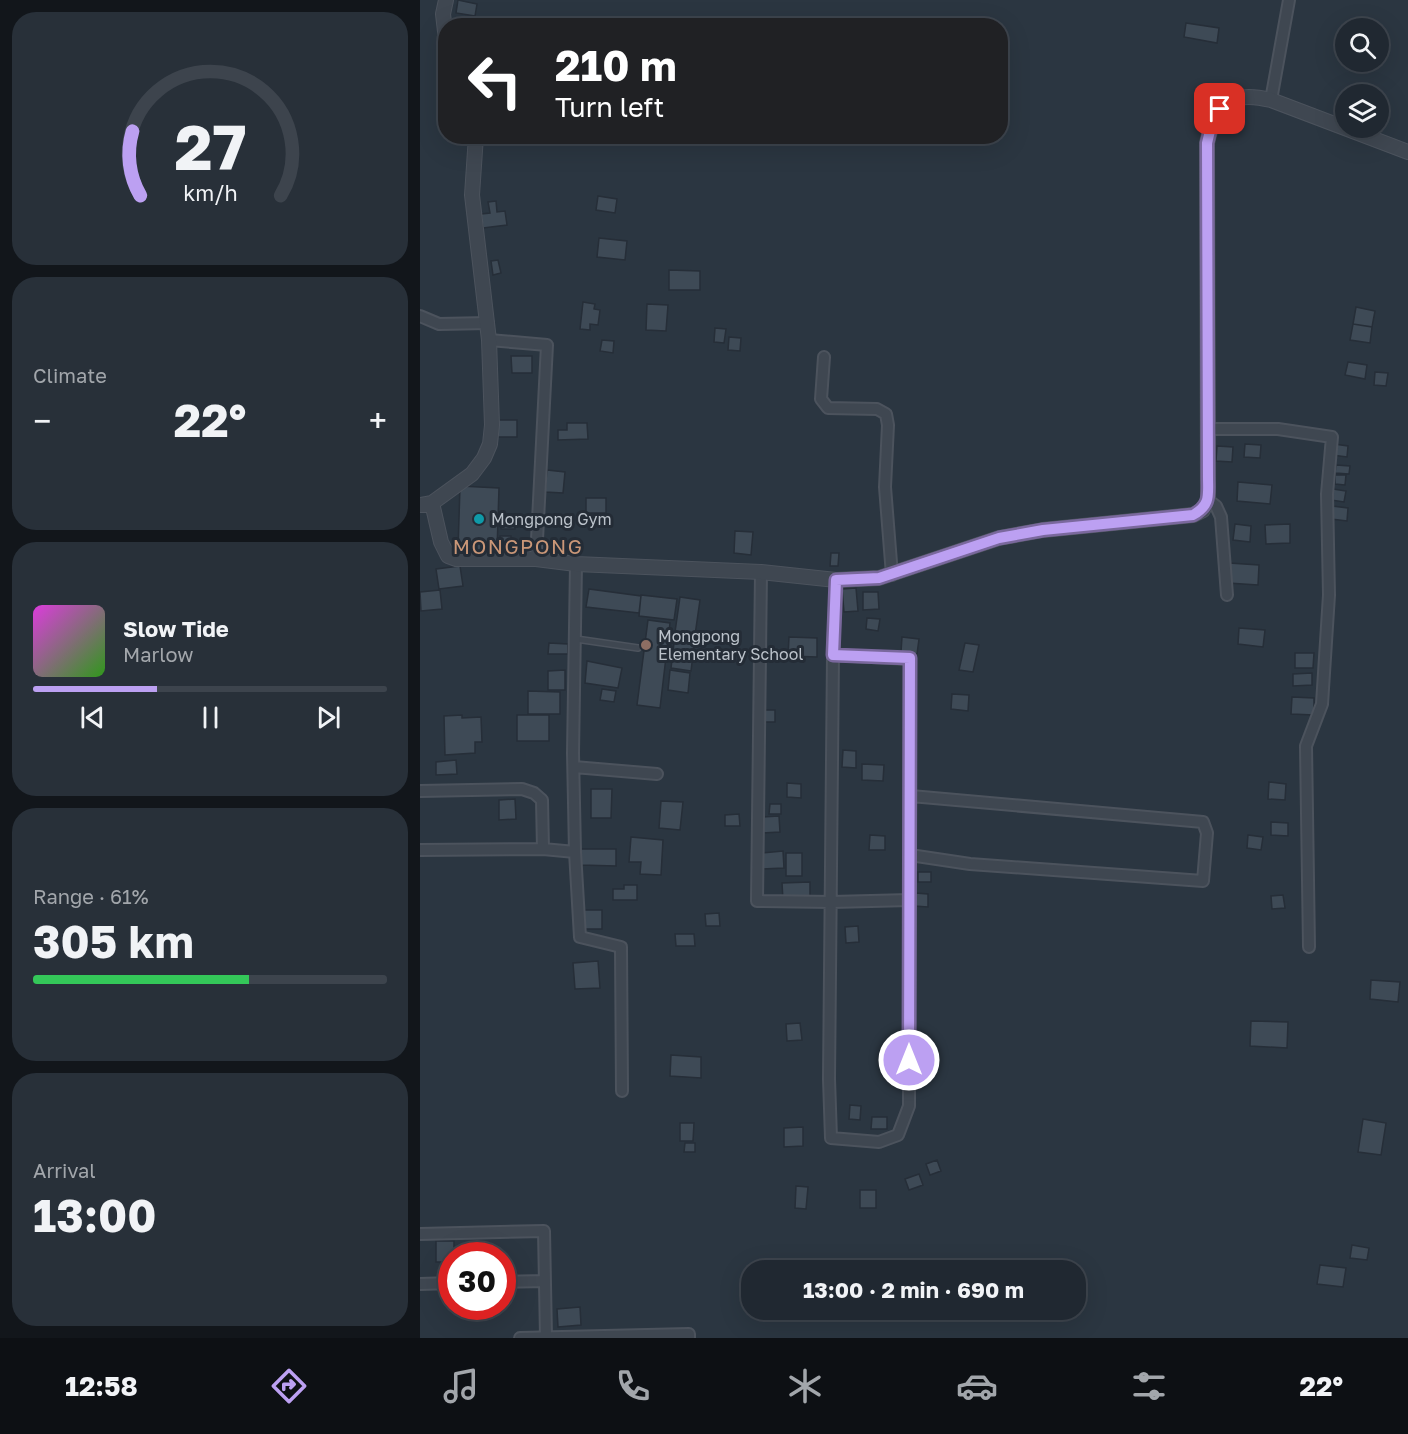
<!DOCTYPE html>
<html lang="en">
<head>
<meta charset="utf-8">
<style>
	body { margin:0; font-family:"Golos Text",sans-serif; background:#283039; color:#f1f3f6; height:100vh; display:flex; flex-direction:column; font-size:22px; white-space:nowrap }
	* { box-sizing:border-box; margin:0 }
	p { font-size:20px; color:#a2a6ab }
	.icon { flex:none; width:33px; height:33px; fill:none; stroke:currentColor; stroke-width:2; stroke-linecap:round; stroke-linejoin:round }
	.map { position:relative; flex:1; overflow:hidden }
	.details { display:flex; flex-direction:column; gap:12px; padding:12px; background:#12161b; width:420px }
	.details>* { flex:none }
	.banner { position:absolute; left:18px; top:18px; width:570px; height:126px; border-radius:24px; box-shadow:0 6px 24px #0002,0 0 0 2px #3d444d; background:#202124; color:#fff; overflow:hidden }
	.buttons { position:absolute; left:915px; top:18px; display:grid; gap:12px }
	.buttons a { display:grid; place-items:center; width:54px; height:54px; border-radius:50%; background:#202831; box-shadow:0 6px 24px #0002,0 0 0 2px #3d444d; font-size:30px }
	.speed { position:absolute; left:18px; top:1242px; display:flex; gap:12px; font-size:30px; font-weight:700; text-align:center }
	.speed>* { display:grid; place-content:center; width:78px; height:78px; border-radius:50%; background:#202831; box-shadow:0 6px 24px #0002,0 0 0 2px #3d444d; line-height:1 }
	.speed .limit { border:9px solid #d22; background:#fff; color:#111 }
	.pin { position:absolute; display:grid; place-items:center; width:51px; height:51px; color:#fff; margin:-26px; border-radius:12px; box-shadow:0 3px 9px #0006 }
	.me { position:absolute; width:66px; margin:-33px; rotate:0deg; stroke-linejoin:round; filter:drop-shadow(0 0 4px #0008) }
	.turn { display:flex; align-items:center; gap:21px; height:126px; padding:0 18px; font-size:27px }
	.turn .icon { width:78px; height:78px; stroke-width:2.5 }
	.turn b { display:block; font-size:42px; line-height:51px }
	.big { font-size:45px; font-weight:700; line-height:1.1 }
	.details .card { flex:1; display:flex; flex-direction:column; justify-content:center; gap:9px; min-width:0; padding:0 21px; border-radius:24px; background:#283039 }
	.details .dial { align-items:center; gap:0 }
	.dial svg { height:156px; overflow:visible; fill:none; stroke:#3d444d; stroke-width:7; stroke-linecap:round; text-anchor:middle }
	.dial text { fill:#f1f3f6; stroke:none }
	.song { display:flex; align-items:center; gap:18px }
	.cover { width:72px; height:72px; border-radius:9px; background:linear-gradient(135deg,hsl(300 70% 55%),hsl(110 70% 35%)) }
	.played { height:6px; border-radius:3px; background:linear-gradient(90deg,#bca0f2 35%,#3d444d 35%) }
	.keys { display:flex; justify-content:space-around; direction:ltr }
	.heat { display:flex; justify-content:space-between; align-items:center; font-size:33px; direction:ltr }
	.charge { height:9px; border-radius:4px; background:linear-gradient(90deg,#34c759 61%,#3d444d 0) }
	.trip { position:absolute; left:321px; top:1260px; width:345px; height:60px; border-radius:24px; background:#202831; box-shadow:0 6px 24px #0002,0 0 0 2px #3d444d; font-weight:700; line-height:60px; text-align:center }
	.menu { display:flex; height:96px; justify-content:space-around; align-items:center; background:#0d1014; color:#a2a6ab }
	.menu .icon { width:42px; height:42px }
	.menu .on { color:#bca0f2 }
	.menu b { font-size:27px; color:#f1f3f6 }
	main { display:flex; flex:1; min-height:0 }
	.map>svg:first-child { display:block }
	.building { fill:#3e4a56; stroke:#262e38; stroke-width:1.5 }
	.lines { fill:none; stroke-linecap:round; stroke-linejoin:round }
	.service-casing { stroke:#4c535d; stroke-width:8 }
	.minor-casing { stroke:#4c535d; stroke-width:14 }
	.tertiary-casing { stroke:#4c535d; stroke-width:16 }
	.service { stroke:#3f4751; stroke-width:5 }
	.minor { stroke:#3f4751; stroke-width:10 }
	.tertiary { stroke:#3f4751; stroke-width:14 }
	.route-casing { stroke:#7a689d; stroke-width:15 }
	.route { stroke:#bca0f2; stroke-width:10 }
	.culture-dot { fill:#0f9aa8; stroke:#242c36; stroke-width:2 }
	.education-dot { fill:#8d6e63; stroke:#242c36; stroke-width:2 }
	.labels { text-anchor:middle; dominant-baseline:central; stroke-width:6; stroke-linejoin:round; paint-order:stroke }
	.poi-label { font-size:16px; fill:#bcc3cb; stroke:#242c36; text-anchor:start }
	.quarter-label { font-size:20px; letter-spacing:1.5px; fill:#ca9778; stroke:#242c36 }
</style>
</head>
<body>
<main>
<section class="details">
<div class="card dial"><svg viewBox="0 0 100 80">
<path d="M14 69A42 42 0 1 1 86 69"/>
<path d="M14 69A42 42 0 0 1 10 36" stroke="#bca0f2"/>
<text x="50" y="56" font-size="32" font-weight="700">27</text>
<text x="50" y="72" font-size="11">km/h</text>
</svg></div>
<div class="card"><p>Climate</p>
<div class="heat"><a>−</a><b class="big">22°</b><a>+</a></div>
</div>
<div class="card">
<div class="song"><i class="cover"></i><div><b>Slow Tide</b><p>Marlow</p></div></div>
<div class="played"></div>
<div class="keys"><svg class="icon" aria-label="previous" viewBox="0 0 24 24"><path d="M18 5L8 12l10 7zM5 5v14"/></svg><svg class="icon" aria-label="pause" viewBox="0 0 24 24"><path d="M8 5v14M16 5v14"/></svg><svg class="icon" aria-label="next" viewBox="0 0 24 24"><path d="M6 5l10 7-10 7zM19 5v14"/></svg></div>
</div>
<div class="card"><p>Range · 61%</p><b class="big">305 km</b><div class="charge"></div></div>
<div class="card"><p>Arrival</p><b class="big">13:00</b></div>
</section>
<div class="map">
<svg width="988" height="1338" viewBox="0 0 988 1338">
	<rect width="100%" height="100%" fill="#2b3641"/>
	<!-- building -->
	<path class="building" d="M 38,0 L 57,4 L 55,16 L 36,13 Z
		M 766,23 L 799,28 L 797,43 L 764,37 Z
		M 178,196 L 197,199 L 195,213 L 176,210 Z
		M 76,201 L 77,212 L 85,211 L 87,225 L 63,228 L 61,214 L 70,213 L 68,202 Z
		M 179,238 L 207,241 L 205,260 L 177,257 Z
		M 78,260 L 81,273 L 73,275 L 71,261 Z
		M 249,270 L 280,271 L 280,290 L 249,290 Z
		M 163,302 L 175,304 L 174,309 L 180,310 L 178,325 L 170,324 L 170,330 L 160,329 Z
		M 227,304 L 248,305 L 246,331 L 226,330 Z
		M 936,307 L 955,311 L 952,327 L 933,324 Z
		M 933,324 L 952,327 L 950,343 L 930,340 Z
		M 295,328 L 306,329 L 304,343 L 294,342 Z
		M 309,337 L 321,338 L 320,351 L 308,350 Z
		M 182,340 L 194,341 L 193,353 L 180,351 Z
		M 91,356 L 112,356 L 112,373 L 92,373 Z
		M 928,362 L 947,365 L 945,379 L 925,375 Z
		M 955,372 L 968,373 L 966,386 L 954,385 Z
		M 78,420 L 97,420 L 97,437 L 78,437 Z
		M 147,423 L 167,423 L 168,439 L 138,440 L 138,430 L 147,430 Z
		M 825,444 L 841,445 L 840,458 L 824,457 Z
		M 914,444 L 928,446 L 927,457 L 912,455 Z
		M 797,446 L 813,447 L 812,462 L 796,461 Z
		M 916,465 L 930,466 L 929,474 L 915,473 Z
		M 127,470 L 145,472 L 143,493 L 125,492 Z
		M 915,475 L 926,475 L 925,485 L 915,484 Z
		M 818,482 L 852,485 L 850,504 L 817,501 Z
		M 40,486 L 79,488 L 77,551 L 38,550 Z
		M 913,489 L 926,491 L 924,502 L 911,500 Z
		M 166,498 L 186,498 L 186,513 L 166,513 Z
		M 912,506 L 928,508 L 927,521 L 911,519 Z
		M 81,514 L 95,514 L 95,529 L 81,529 Z
		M 815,524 L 831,526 L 830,542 L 813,540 Z
		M 870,524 L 870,543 L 846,544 L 845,525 Z
		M 315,531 L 333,532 L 331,555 L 314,553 Z
		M 80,536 L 91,536 L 91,550 L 80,550 Z
		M 411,553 L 419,553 L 418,566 L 410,566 Z
		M 809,563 L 839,565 L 838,585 L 808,583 Z
		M 40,566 L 43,586 L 19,589 L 16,569 Z
		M 436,588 L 438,611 L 424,612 L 422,589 Z
		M 169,589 L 221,596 L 219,613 L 166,607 Z
		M 20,590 L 22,609 L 1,611 L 0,592 Z
		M 443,592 L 458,592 L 459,609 L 443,610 Z
		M 221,595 L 257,599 L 254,620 L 219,616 Z
		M 260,597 L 280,600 L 275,635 L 255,632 Z
		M 447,618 L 460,619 L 458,631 L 446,629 Z
		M 228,620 L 250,623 L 240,708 L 217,705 Z
		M 819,628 L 845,630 L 843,647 L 818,644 Z
		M 255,635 L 275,638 L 271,671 L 251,668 Z
		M 369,637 L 397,638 L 397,657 L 368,656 Z
		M 482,637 L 499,639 L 497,654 L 481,652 Z
		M 129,643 L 148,644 L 148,654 L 128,654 Z
		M 545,643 L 559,645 L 553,672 L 539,670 Z
		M 875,653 L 894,653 L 893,668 L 875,668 Z
		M 167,661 L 202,668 L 198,688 L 165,683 Z
		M 145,670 L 145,690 L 128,690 L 128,671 Z
		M 250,670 L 270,673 L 268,693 L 248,690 Z
		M 892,673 L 892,685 L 873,686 L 873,674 Z
		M 182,689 L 196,691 L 194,702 L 180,700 Z
		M 108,691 L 140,692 L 140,714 L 108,714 Z
		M 532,694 L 549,695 L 548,711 L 531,709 Z
		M 872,697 L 894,698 L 894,715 L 871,714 Z
		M 343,710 L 355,710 L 355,722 L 343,722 Z
		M 42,715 L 42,718 L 61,717 L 62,742 L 55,742 L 55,753 L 25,755 L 24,716 Z
		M 97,715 L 129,715 L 129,741 L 97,741 Z
		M 423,750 L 436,751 L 436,768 L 422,767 Z
		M 36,760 L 37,774 L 16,775 L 16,762 Z
		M 442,764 L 464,765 L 463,781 L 442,780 Z
		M 849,782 L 866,784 L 865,800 L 848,799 Z
		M 367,783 L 381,784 L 381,798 L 367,797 Z
		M 171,789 L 192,789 L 191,818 L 171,818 Z
		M 95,799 L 96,819 L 79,820 L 79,800 Z
		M 241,801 L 263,802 L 260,830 L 239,828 Z
		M 350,804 L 361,804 L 361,814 L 349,814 Z
		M 319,814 L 320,826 L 305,826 L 305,815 Z
		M 359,816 L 360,832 L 340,833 L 340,817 Z
		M 851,822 L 868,823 L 868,836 L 851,835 Z
		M 450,835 L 465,836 L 465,850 L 449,850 Z
		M 828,835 L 843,837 L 841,850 L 827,848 Z
		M 211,837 L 243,840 L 241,875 L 220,874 L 221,862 L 209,862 Z
		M 160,849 L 196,849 L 196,866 L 160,865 Z
		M 363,851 L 364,868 L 342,869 L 341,853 Z
		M 366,853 L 382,853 L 382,876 L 366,876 Z
		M 498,872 L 511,872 L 511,882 L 498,882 Z
		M 390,882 L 390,899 L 363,900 L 362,883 Z
		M 204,885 L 217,885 L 217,900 L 193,900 L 193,889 L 204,889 Z
		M 495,893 L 508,894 L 508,907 L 494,906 Z
		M 863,895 L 865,908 L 852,909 L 851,896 Z
		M 161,910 L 182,910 L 182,929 L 162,929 Z
		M 299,913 L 300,926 L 286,926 L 285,914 Z
		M 438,926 L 439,942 L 426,943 L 425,927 Z
		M 255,934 L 274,934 L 275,946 L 256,946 Z
		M 178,961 L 180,988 L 155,989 L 153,963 Z
		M 951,980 L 980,982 L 978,1002 L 950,999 Z
		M 831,1021 L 868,1022 L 867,1048 L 830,1046 Z
		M 380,1023 L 382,1040 L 367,1041 L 366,1024 Z
		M 251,1055 L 281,1057 L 281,1078 L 250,1076 Z
		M 430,1105 L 441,1106 L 440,1120 L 429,1119 Z
		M 452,1117 L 467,1117 L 467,1129 L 451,1129 Z
		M 943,1119 L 966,1123 L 961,1155 L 938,1152 Z
		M 260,1123 L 274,1123 L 273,1141 L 260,1141 Z
		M 383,1127 L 383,1146 L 364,1147 L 364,1128 Z
		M 265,1143 L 275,1143 L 275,1152 L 264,1152 Z
		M 517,1160 L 521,1171 L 510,1175 L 506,1164 Z
		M 499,1174 L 503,1185 L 489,1190 L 485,1179 Z
		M 376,1186 L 388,1187 L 386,1209 L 375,1208 Z
		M 440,1190 L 456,1190 L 456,1208 L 440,1208 Z
		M 16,1241 L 34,1241 L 34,1256 L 32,1256 L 32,1262 L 16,1262 Z
		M 932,1245 L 949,1248 L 947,1260 L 930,1258 Z
		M 900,1265 L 926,1268 L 923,1287 L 897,1284 Z
		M 160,1307 L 161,1325 L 138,1327 L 137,1309 Z"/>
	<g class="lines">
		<defs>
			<path id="service" d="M 156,639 L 218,648"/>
			<path id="minor" d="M 851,100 L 869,0
				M 0,316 L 19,324 L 68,323
				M 69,340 L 127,345 L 116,559
				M 404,357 L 401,399 L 408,408 L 457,409 L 466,414 L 468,425 L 465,487 L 472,575
				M 789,429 L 858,429 L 912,437 L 907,494 L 909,595 L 902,704 L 886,746 L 889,947
				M 788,500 L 796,506 L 801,517 L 807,595
				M 156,564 L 153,753 L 155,852 L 160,937 L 201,947 L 202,1091
				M 341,572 L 337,901 L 412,902 L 490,900
				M 413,655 L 490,659 L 489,1106 L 478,1135 L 459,1142 L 411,1138 L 409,1079 L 413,655 L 416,580
				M 154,767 L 237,774
				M 0,791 L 102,789 L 114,793 L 122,800 L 123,849
				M 0,850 L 123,849 L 155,852
				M 490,855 L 550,864 L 783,881 L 787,833 L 783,822 L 491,796
				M 0,1234 L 124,1231 L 126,1337
				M 82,1282 L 125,1281
				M 0,1284 L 32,1283
				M 100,1338 L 269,1334 L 269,1338"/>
			<path id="tertiary" d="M 26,40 L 23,14 L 26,0
				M 12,503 L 21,542 L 28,556 L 36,559 L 116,559 L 156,564 L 341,572 L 416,580 L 459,578 L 579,538 L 623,530 L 773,515 L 783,510 L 788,500 L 787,143 C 796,103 810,90 851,100 L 988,152
				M 0,505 L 12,503 L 52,474 L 64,458 L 70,444 L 72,425 L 69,340 L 52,195 L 56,136"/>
		</defs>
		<!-- service casing -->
		<use href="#service" class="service-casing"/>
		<!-- minor casing -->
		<use href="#minor" class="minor-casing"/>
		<!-- tertiary casing -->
		<use href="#tertiary" class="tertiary-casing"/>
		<!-- service -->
		<use href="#service" class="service"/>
		<!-- minor -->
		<use href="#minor" class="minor"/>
		<!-- tertiary -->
		<use href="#tertiary" class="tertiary"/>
	</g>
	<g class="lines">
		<defs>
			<path id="route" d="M 489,1060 L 490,658 L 413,655 L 416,580 L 459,578 L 579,538 L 623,530 L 773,515 C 791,505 788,495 788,477 L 787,143 L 792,123 L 800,109"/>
		</defs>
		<!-- route casing -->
		<use href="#route" class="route-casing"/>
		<!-- route -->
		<use href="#route" class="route"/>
	</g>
	<!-- markers -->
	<circle class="culture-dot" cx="59" cy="519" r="6"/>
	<circle class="education-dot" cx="226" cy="645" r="6"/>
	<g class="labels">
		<!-- poi labels -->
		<g class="poi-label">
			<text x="71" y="519">Mongpong Gym</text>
			<text x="238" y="636">Mongpong<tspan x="238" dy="18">Elementary School</tspan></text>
		</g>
		<!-- quarter labels -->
		<g class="quarter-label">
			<text x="98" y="546">MONGPONG</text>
		</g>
	</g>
</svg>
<div class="buttons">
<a><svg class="icon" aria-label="search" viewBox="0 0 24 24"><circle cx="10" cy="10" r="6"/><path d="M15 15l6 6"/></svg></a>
<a><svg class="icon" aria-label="layers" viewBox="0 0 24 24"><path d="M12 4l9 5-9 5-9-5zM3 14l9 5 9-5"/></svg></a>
</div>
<div class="speed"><div class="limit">30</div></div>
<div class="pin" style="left:800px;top:109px;background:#d93025"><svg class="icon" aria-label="arrive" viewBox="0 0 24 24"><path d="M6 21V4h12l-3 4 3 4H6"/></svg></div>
<svg class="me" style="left:489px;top:1060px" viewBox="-20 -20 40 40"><circle r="17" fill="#bca0f2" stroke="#fff" stroke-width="3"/><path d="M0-11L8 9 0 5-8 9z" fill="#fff"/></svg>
<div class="trip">13:00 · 2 min · 690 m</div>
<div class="banner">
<div class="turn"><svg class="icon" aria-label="left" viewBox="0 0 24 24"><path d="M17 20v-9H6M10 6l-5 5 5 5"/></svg><div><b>210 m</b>Turn left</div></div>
</div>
</div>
</main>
<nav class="menu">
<b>12:58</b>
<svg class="icon on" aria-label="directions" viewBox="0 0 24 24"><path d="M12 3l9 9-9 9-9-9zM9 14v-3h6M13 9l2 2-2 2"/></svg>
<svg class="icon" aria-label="music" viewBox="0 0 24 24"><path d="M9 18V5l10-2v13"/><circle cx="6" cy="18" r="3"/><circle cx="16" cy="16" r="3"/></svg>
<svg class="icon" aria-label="phone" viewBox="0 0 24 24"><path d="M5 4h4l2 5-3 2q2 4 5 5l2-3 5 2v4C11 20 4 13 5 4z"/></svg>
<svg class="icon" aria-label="climate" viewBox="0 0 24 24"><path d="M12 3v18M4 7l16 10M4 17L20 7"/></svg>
<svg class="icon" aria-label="car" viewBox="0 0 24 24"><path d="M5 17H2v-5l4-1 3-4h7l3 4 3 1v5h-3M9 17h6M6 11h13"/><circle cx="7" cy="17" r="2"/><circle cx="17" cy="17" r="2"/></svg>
<svg class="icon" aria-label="filters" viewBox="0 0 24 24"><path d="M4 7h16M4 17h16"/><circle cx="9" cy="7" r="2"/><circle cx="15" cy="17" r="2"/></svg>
<b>22°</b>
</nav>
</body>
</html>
